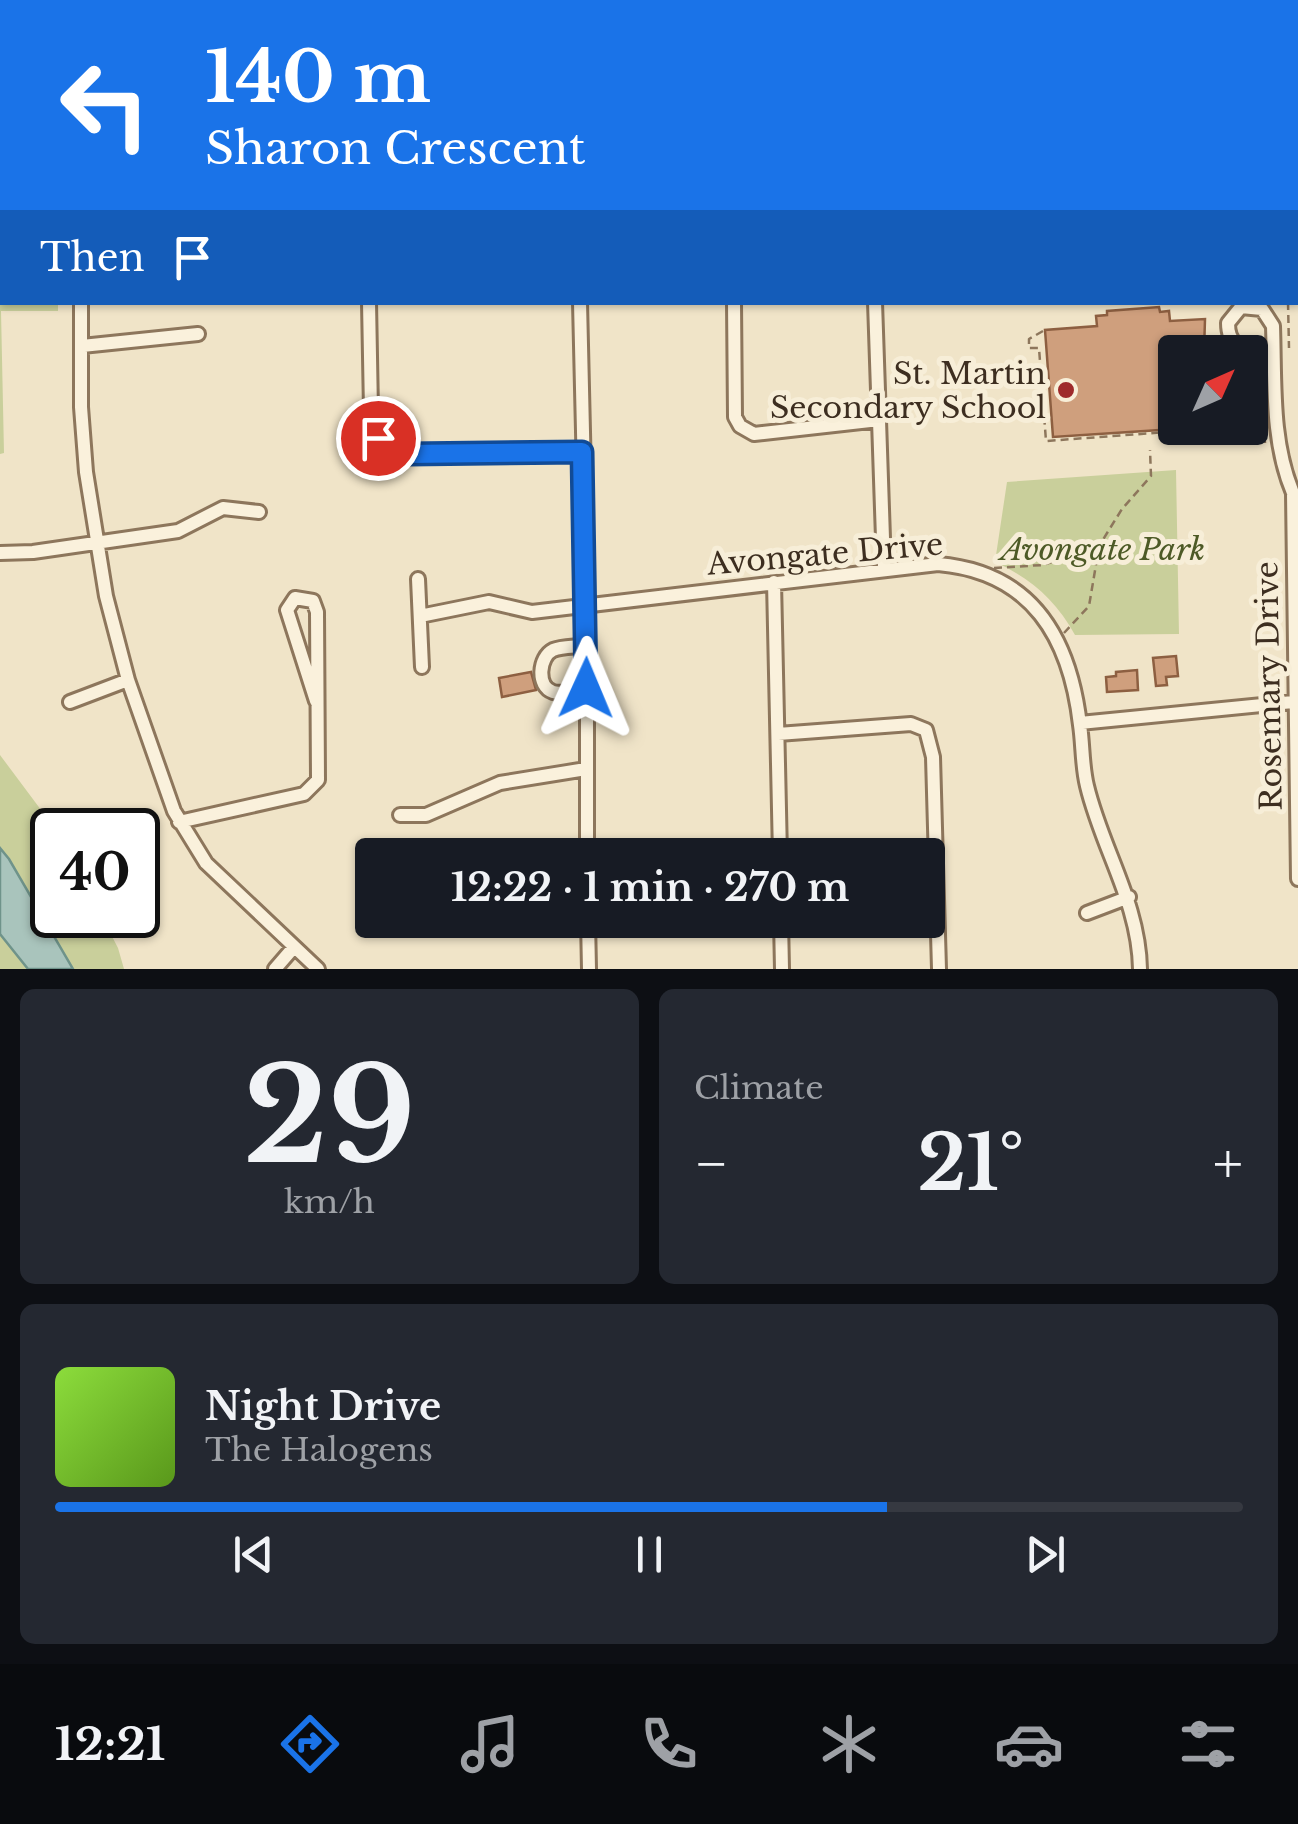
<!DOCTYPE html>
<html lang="en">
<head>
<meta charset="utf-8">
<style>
	body { margin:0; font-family:"Libre Baskerville",serif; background:#242831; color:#f1f3f6; height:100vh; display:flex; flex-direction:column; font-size:38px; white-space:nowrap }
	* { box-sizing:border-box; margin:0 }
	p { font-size:32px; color:#9ea1a6 }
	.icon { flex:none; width:55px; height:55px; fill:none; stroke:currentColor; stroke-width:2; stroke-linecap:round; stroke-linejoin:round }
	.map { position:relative; height:969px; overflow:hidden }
	.drawer { display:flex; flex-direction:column; gap:20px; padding:20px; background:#0d0f14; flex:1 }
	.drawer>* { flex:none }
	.top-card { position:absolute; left:0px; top:0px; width:1300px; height:305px; box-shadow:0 2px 8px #0004; background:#1a73e8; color:#fff; overflow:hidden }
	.needle { width:65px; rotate:45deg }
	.fabs { position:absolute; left:1158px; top:335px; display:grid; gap:20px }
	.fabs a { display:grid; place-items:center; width:110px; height:110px; border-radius:10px; background:#171b24; box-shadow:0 2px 8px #0004; font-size:50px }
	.speed { position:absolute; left:30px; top:808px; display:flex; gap:20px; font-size:50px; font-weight:700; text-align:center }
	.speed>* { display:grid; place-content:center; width:130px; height:130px; border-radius:50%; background:#171b24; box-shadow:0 2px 8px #0004; line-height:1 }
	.speed .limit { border:5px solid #111; border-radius:15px; background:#fff; color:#111 }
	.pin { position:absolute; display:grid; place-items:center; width:85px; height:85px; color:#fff; margin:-42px; border:5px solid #fff; border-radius:50%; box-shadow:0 2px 10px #0007 }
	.me { position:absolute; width:110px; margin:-55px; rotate:1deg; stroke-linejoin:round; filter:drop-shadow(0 0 8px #0008) }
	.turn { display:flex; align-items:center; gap:35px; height:210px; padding:0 40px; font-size:45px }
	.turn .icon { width:130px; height:130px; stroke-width:2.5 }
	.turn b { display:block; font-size:70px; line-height:85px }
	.then { display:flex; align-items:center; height:95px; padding:0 40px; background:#0003; gap:20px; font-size:38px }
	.big { font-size:75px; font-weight:800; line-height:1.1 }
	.drawer .card { flex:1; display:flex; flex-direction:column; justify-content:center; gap:15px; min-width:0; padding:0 35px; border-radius:15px; background:#242831 }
	.drawer .dial { align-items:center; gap:0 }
	.dial b { font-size:130px; line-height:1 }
	.song { display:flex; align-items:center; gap:30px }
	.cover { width:120px; height:120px; border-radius:15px; background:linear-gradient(135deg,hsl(90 70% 55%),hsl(90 70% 35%)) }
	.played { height:10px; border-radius:5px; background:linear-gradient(90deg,#1a73e8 70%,#363941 70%) }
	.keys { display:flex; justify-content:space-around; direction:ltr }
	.heat { display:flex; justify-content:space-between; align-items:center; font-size:55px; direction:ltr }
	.drawer .tiles { flex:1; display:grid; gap:20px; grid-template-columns:1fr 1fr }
	.card:last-child { grid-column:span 2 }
	.trip { position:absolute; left:355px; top:838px; width:590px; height:100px; border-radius:10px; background:#171b24; box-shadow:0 2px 8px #0004; font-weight:800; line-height:100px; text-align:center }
	.tabs { display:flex; height:160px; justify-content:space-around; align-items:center; background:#090b0e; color:#9ea1a6 }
	.tabs .icon { width:70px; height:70px }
	.tabs .selected { color:#1a73e8 }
	.tabs b { font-size:45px; color:#f1f3f6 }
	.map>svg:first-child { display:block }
	.green { fill:#c9cf9b }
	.water { fill:#a9c4bc; stroke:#6f938a; stroke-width:2.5 }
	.building { fill:#cf9f7d; stroke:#8d5f41; stroke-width:2.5 }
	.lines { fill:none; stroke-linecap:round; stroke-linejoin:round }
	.minor-casing { stroke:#8d765c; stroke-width:18 }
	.path { stroke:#8d765c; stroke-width:2.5; stroke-dasharray:8 5; stroke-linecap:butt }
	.minor { stroke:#faf1dc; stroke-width:12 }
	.route-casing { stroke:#114b97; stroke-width:25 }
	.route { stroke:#1a73e8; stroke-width:18 }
	.poi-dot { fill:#9e2a2b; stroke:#f7eed8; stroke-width:4 }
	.labels { text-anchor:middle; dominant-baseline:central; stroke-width:10; stroke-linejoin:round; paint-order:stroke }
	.poi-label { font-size:30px; fill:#3d2e20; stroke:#f7eed8; text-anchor:end }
	.park-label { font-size:30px; font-style:italic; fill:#4d5a26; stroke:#f7eed8 }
	.street-label { font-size:30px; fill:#3d2e20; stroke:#f7eed8 }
</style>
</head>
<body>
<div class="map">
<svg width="1298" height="969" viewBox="0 0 1298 969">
	<rect width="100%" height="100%" fill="#f0e4c8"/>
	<!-- green -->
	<path class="green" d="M 0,0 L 54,2 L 2,2 L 2,302 L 58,303 L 58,311 L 1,311 L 4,453 L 0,454 Z
		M 1176,470 L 1179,634 L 1075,635 C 1056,600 1030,578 995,562 L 1007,482 Z
		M 0,755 L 56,830 L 52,830 L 52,915 L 101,915 L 118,948 L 124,969 L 0,969 Z"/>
	<!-- water -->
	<path class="water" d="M 0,848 L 9,859 L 73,969 L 28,969 L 0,934 Z"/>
	<!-- building -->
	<path class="building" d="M 1159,307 L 1160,312 L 1169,311 L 1170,321 L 1205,319 L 1204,352 L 1175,352 L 1175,429 L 1053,437 L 1045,330 L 1097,326 L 1096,316 L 1107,315 L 1107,311 Z
		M 1176,656 L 1178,676 L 1166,677 L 1167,685 L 1156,686 L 1153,658 Z
		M 1137,670 L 1138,690 L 1107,692 L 1106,677 L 1116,676 L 1116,672 Z
		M 531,672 L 536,690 L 502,697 L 499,678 Z"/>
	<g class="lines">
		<defs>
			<path id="minor" d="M 70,0 L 70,2
				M 574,0 L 574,2
				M 862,0 L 862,2
				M 998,0 L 998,2
				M 621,2 L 643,0
				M 0,190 L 2,190
				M 81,302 L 81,407 L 86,472 L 106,596 L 128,680 L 174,811 L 206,863 L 318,969
				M 369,302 L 371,411 L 373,425 L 385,447 L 407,454 L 583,452
				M 580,302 L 587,604 L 587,855
				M 734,302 L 735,417 L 740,426 L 754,434 L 879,420
				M 875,302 L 884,568
				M 82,346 L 198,334
				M 1274,372 L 1264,354 C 1244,349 1228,348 1228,323 L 1241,307 L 1262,309 L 1273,326 C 1275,382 1271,441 1293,493 L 1298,879
				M 0,553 L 33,552 L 178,531 L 223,508 L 259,512
				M 418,579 L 422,667
				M 774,582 L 780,855
				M 420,616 L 489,602 L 532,612 L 938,564 C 1032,572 1070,638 1080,725 C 1083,745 1082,766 1087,786 C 1102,849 1139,903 1140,969
				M 587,688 C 577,689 562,695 553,692 C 536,686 539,657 553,650 C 562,646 577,647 587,645
				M 70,702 L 128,680
				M 1080,723 L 1293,702
				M 778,734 L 911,724 L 926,730 L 933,757 L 939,969
				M 400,815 L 426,815 L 500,783 L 586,769
				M 179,822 L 304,794 L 318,780 L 317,612 L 313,601 L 295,598 L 287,610 L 316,701
				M 1087,913 L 1129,897
				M 588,920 L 589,969
				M 781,920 L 782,969
				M 275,969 L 294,947"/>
		</defs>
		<!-- minor casing -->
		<use href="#minor" class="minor-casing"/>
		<!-- path -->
		<path class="path" d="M 1270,2 L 1271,0
			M 1288,302 L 1289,348
			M 1043,331 L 1029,339 L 1029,348 L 1039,348 L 1046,441 L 1221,428
			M 1204,346 L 1220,342
			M 1260,374 L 1265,443
			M 1250,412 L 1257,426
			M 1250,427 L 1263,426
			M 1222,428 L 1245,428
			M 994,568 L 1043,565 L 1099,546 L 1122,509 L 1151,476 L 1150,450
			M 1064,633 L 1089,606 L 1099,547"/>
		<!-- minor -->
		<use href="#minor" class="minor"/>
	</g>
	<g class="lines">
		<defs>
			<path id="route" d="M 378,438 L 386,448 L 408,454 L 582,452 L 586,688"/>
		</defs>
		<!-- route casing -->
		<use href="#route" class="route-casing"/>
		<!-- route -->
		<use href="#route" class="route"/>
	</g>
	<!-- markers -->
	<circle class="poi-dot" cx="1066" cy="390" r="10"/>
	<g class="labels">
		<!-- poi labels -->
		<g class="poi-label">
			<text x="1046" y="373">St. Martin<tspan x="1046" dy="34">Secondary School</tspan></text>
		</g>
		<!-- park labels -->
		<g class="park-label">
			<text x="1103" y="549">Avongate Park</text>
		</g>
		<!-- street labels -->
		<g class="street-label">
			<text transform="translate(825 554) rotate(-5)">Avongate Drive</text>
			<text transform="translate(1269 686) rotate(-91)">Rosemary Drive</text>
		</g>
	</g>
</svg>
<div class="fabs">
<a><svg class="needle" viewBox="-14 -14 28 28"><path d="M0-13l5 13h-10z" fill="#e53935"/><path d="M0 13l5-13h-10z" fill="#9ea1a6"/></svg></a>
</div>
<div class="speed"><div class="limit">40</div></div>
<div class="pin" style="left:378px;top:438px;background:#d93025"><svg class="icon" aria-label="arrive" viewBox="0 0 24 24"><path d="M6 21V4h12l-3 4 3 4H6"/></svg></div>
<svg class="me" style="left:586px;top:688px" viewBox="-20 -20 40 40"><path d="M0-17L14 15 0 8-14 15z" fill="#1a73e8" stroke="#fff" stroke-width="4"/></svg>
<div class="trip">12:22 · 1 min · 270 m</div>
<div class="top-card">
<div class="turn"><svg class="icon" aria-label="left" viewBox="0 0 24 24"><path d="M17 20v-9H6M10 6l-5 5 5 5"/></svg><div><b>140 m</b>Sharon Crescent</div></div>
<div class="then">Then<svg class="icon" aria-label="arrive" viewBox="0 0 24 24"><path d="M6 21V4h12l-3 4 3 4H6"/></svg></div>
</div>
</div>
<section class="drawer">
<div class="tiles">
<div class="card dial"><b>29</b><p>km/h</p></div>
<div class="card"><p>Climate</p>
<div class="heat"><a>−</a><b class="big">21°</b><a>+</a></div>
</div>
<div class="card">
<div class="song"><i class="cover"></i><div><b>Night Drive</b><p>The Halogens</p></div></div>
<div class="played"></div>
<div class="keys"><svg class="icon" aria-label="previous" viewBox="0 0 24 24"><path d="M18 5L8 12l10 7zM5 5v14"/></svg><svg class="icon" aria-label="pause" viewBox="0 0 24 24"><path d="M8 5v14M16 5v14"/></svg><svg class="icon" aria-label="next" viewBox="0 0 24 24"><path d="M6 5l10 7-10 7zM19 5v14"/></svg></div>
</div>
</div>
</section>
<nav class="tabs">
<b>12:21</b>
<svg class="icon selected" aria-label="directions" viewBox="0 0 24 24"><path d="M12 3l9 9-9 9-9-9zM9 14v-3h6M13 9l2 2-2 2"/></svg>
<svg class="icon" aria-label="music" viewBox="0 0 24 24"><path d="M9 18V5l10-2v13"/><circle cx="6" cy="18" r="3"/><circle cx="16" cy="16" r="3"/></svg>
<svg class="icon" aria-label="phone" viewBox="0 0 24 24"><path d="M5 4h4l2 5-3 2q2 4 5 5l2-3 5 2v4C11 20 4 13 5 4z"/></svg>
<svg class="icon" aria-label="climate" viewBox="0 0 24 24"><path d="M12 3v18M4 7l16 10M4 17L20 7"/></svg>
<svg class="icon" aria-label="car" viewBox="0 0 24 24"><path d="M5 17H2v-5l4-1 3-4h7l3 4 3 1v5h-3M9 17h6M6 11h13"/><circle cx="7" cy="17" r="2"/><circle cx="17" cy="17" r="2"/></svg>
<svg class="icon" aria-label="filters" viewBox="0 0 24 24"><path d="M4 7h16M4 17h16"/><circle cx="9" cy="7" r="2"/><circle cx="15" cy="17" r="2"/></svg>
</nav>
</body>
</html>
